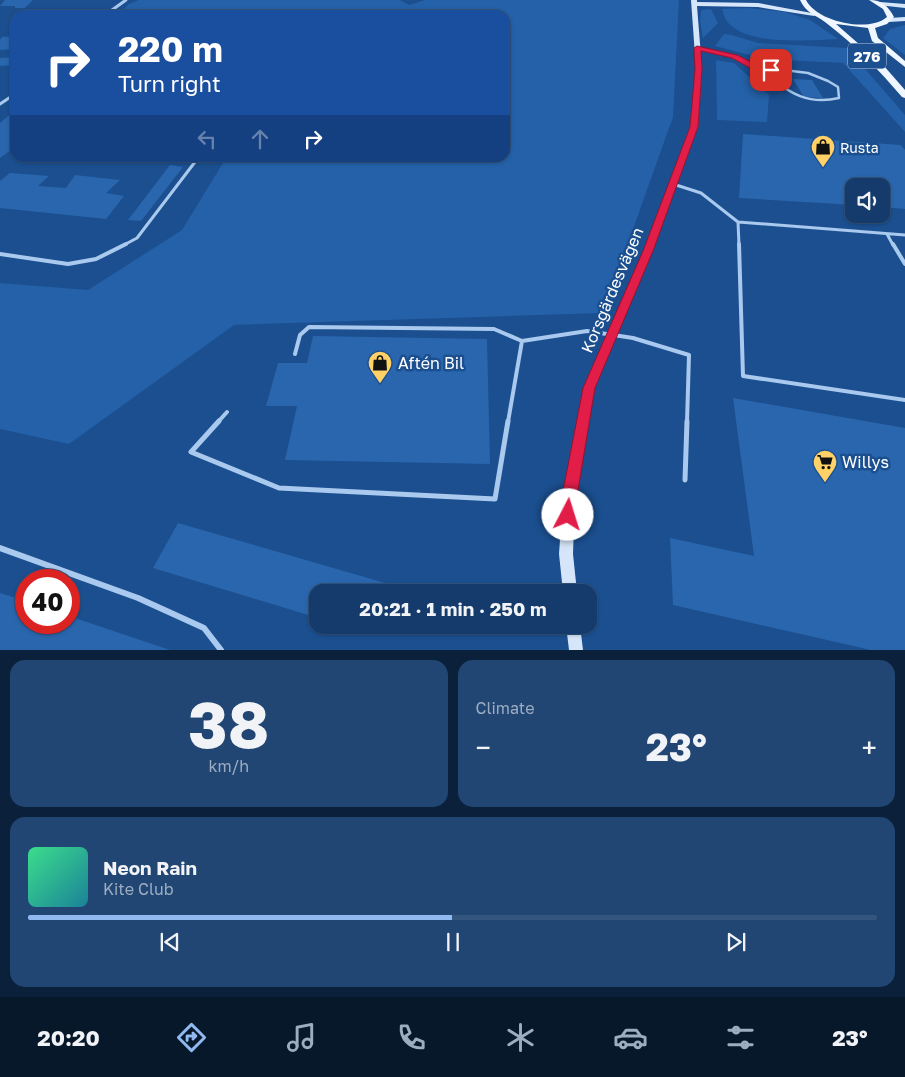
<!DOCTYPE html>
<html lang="en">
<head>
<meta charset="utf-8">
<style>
	body { margin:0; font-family:"Golos Text",sans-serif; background:#214673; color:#f1f3f6; height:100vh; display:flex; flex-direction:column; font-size:19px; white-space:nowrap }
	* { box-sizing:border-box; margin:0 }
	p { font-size:16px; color:#9dadc1 }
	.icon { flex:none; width:28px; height:28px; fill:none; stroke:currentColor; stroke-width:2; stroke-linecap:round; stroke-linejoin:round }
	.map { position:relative; height:650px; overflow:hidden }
	.details { display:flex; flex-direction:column; gap:10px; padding:10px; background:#0b203b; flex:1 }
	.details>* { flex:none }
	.top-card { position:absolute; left:10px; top:10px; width:500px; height:152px; border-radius:15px; box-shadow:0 1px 4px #0004,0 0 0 1px #33557e; background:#1a4fa0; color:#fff; overflow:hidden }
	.controls { position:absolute; left:845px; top:178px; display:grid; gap:10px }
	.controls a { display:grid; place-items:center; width:45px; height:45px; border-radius:10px; background:#143b6b; box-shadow:0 1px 4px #0004,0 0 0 1px #33557e; font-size:25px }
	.speed { position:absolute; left:15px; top:569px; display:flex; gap:10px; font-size:25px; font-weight:700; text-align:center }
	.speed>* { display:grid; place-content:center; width:65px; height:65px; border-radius:50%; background:#143b6b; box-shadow:0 1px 4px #0004,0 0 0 1px #33557e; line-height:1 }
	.speed .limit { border:8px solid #d22; background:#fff; color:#111 }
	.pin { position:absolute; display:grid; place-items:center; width:42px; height:42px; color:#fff; margin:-21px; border-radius:10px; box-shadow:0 2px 8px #0006 }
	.me { position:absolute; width:55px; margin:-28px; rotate:5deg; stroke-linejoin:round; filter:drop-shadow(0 0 4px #0008) }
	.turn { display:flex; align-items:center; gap:18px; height:105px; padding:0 25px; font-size:22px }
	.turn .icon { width:65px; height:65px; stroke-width:2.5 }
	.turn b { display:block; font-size:35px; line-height:42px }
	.lanes { display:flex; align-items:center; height:48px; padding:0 25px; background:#0003; justify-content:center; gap:25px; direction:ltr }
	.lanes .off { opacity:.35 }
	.big { font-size:38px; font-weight:700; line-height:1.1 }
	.details .card { flex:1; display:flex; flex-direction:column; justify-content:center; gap:8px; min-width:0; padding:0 18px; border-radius:15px; background:#214673 }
	.details .dial { align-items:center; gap:0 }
	.dial b { font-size:65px; line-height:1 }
	.song { display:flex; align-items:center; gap:15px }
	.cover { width:60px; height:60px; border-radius:8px; background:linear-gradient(135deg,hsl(150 70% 55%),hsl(190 70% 35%)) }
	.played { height:5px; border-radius:2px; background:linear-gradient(90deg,#90b9f0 50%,#33557e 50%) }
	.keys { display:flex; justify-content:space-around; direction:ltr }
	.heat { display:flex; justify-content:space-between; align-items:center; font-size:28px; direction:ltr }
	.details .tiles { flex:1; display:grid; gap:10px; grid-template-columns:1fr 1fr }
	.card:last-child { grid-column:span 2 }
	.trip { position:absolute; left:309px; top:584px; width:288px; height:50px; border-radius:15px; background:#143b6b; box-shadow:0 1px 4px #0004,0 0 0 1px #33557e; font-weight:700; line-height:50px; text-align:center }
	.tabs { display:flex; height:80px; justify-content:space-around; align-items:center; background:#08182b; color:#9dadc1 }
	.tabs .icon { width:35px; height:35px }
	.tabs .current { color:#90b9f0 }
	.tabs b { font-size:22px; color:#f1f3f6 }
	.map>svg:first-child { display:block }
	.green { fill:#2461a8 }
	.building { fill:#2a66ad }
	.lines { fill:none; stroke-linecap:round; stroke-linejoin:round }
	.lane-far3 { stroke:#a9c9ee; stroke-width:2.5 }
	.lane-far2 { stroke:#a9c9ee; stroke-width:3 }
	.lane-far1 { stroke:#a9c9ee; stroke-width:4 }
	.lane { stroke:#a9c9ee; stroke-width:5 }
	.street-far1 { stroke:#a9c9ee; stroke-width:3 }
	.street { stroke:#a9c9ee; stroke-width:6 }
	.secondary { fill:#d6e6fa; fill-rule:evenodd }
	.primary { fill:#f0f6ff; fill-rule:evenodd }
	.route { fill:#e11d48; stroke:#92132f }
	.labels { text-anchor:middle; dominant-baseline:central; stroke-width:5; stroke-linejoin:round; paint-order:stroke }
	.far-poi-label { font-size:14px; fill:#fff; stroke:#1b4f8f; text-anchor:start }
	.shield { fill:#1b4f8f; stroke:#bbcadd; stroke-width:1 }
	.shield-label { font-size:15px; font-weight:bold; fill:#fff }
	.street-label { font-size:16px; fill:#fff; stroke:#1b4f8f }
	.poi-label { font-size:16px; fill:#fff; stroke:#1b4f8f; text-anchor:start }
</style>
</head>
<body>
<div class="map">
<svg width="905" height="650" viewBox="0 0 905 650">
	<rect width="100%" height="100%" fill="#1b4f8f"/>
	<!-- green -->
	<path class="green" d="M 139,0 L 400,0 L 409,5 L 425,0 L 679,0 L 673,117 L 603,313 L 234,325 L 69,444 L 0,429 L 0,283 L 88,290 L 182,230 L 226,158 L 505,158 L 505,15 L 117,15 L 129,4 Z
		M 748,8 L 785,12 L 810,20 L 838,39 C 809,40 745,47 726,20 C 724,17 723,12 722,9 Z
		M 711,9 L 718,23 L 703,38 L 700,21 L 701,10 Z
		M 905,25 L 905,55 L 883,38 L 890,29 Z
		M 724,34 L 732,35 L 758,43 L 847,48 L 905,115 L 905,132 L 843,63 L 765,59 L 715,46 Z
		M 716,60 L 734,63 L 769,95 L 767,122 L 717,120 Z"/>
	<!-- building -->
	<path class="building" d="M 5,0 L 33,0 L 25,8 L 15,8 L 15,6 L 0,6 Z
		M 15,36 L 15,49 L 0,50 L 0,40 L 2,37 Z
		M 15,57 L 15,65 L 0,66 L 0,58 Z
		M 793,79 L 812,80 L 823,98 L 804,97 Z
		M 15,110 L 15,130 L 12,132 L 15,132 L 15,147 L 0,158 L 0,123 Z
		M 743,134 L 901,145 L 905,150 L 905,209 L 881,207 L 881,186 L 854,186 L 854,205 L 739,198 Z
		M 170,165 L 183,167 L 141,221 L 128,220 Z
		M 10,173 L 49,176 L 38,186 L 66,188 L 75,175 L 120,180 L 106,193 L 124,196 L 106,219 L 0,208 L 0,181 Z
		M 313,336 L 487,339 L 490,464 L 285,460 L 297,406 L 266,406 L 278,363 L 307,363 Z
		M 733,398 L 905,428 L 905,650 L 871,650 L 673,605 L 670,538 L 754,556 Z
		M 178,523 L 385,583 L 383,592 L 318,592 L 318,618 L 153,568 Z
		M 0,593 L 26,601 L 26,622 L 69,622 L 69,616 L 170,650 L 0,650 Z
		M 342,625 L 373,625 L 370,634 Z"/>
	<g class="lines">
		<!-- lane-far3 -->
		<path class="lane-far3" d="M 697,48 L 726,54 L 753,66
			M 753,66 L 808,73 L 828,81 L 838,87 L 839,98 C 801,107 783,86 753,66 Z"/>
		<!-- lane-far2 -->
		<path class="lane-far2" d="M 673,184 L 701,193 L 738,222 L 905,235
			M 738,222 L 739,245
			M 887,234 L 893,245
			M 124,245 L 137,238 L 198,158"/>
		<!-- lane-far1 -->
		<path class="lane-far1" d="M 739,244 L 743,376 L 905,400
			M 893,244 L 905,264
			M 0,254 L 68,264 L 96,259 L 126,244
			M 295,354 L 300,335 L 309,327 L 494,329 L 522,341
			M 218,422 L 227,412
			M 508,422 L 522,341 L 587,331 L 633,338 L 689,355 L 687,422"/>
		<!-- lane -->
		<path class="lane" d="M 219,421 L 191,452 L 279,488 L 495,499 L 508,421
			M 685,480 L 687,421"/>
		<!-- street-far1 -->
		<path class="street-far1" d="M 105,15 L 126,0
			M 0,104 L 15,94"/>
		<!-- street -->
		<path class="street" d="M 0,548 L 138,598 L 204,628 L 221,650"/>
		<!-- secondary -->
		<path class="secondary" d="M 691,0 L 697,0 L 697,2 L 758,3 L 817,14 L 814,16 L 758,7 L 697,6 L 702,69 L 698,127 L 652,251 L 594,388 L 575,496 L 573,554 L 577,592 L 563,592 L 559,554 L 563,496 L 584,388 L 644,251 L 690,127 L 696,69 Z
			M 880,2 L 905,4 L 905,8 L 878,5 L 878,3 Z
			M 905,17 L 905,21 L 889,22 L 886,20 L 889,18 Z
			M 566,625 L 580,625 L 583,650 L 569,650 Z"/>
		<!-- primary -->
		<path class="primary" d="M 800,0 L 806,0 C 817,22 869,33 887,17 L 883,9 L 869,0 C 882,0 888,6 894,17 L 887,24 L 875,28 L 878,38 L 905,61 L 905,67 L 872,41 L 868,28 L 836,24 L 884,66 L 905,90 L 905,98 L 902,97 C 879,70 853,43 825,22 C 814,14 806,13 800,0 Z"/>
	</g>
	<!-- route -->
	<path class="route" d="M 697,46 L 737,55 L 755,64 L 775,70 L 771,73 L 750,68 L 732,58 L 701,51 L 702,69 L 698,127 L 653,251 L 595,388 L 573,520 L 568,523 L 563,520 L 560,515 L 562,496 L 583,388 L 643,251 L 690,127 L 695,69 L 694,48 Z"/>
	<!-- icons -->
	<defs>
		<symbol id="shop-pin" viewBox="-11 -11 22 30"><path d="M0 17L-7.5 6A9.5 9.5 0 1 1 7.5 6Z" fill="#ffd166" stroke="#1b4f8f"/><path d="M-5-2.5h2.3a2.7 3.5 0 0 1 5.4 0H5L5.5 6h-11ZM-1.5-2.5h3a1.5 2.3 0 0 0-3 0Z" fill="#111"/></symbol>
		<symbol id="supermarket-pin" viewBox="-11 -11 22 30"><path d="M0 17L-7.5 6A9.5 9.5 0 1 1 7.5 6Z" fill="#ffd166" stroke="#1b4f8f"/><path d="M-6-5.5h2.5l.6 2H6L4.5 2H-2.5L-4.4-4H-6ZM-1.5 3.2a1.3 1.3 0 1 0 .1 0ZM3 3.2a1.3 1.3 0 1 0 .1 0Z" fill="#111"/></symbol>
	</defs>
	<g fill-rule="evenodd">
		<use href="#shop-pin" x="809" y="133" width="28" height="38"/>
		<use href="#shop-pin" x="366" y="349" width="28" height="38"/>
		<use href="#supermarket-pin" x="811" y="448" width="28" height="38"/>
	</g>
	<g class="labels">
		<!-- far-poi labels -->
		<g class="far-poi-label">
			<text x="840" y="147">Rusta</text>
		</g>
		<!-- shield labels -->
		<rect class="shield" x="848" y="43.5" width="38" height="25" rx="4"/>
		<g class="shield-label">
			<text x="867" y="56">276</text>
		</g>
		<!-- street labels -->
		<g class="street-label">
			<text transform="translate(612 290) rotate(-67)">Korsgärdesvägen</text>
		</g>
		<!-- poi labels -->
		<g class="poi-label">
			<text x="398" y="363">Aftén Bil</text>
			<text x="842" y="462">Willys</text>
		</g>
	</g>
</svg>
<div class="controls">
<a><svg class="icon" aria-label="sound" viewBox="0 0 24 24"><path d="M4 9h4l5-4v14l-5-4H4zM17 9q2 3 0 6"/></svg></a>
</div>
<div class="speed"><div class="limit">40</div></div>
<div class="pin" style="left:771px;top:70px;background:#d93025"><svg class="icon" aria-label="arrive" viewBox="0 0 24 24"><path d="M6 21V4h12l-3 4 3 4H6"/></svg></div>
<svg class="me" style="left:568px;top:515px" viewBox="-20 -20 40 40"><circle r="19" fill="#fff"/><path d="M0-13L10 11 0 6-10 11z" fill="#e11d48"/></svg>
<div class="trip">20:21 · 1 min · 250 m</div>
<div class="top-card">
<div class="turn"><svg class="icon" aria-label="right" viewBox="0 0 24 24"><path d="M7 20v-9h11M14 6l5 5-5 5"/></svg><div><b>220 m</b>Turn right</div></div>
<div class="lanes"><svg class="icon off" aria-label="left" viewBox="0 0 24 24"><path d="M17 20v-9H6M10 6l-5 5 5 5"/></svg><svg class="icon off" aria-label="ahead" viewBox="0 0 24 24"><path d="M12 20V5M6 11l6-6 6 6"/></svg><svg class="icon" aria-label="right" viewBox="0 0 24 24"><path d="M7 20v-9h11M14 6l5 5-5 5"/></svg></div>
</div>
</div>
<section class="details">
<div class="tiles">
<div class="card dial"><b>38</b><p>km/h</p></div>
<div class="card"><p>Climate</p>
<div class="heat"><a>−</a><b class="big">23°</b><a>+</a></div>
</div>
<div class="card">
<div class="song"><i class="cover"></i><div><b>Neon Rain</b><p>Kite Club</p></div></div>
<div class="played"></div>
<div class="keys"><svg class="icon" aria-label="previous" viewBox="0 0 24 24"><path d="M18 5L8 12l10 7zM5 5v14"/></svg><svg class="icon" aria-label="pause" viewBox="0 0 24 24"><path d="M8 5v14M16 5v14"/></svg><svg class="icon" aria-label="next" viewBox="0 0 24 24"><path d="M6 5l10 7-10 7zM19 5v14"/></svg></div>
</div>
</div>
</section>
<nav class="tabs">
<b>20:20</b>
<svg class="icon current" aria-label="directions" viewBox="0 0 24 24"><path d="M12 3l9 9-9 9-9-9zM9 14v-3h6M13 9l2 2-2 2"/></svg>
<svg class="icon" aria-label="music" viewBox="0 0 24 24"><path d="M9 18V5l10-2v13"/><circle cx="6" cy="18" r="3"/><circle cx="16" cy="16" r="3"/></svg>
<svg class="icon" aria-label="phone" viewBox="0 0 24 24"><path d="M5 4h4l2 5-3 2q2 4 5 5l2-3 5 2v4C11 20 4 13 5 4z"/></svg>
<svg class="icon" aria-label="climate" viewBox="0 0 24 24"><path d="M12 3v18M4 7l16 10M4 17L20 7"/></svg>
<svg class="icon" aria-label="car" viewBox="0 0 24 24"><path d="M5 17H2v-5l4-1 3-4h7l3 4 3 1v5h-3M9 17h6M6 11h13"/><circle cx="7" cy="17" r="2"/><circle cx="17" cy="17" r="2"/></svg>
<svg class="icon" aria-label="filters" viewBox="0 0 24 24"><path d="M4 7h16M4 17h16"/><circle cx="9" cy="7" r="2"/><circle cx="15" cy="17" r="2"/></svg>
<b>23°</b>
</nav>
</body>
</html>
